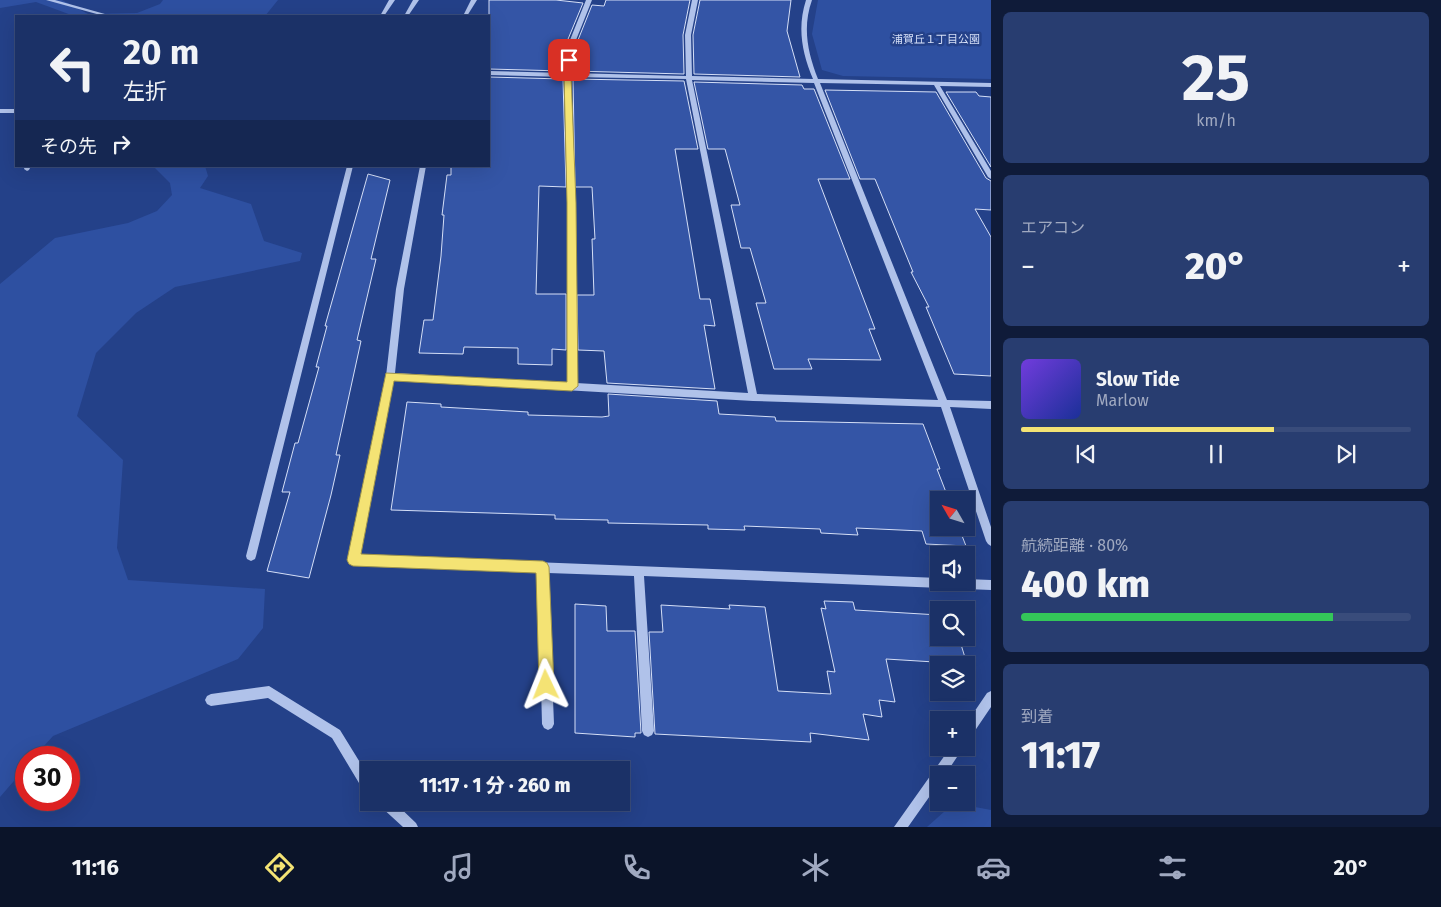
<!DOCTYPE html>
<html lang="ja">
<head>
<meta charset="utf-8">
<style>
	body { margin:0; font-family:"Fira Sans","Noto Sans JP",sans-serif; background:#283d70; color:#f1f3f6; height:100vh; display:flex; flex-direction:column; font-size:19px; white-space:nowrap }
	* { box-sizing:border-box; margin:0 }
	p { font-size:16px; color:#a0a9c0 }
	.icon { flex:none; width:28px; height:28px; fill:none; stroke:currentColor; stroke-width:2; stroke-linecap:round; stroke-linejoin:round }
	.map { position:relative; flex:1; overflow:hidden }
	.panel { display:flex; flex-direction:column; gap:12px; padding:12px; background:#0f1b39; width:450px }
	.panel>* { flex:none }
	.banner { position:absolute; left:15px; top:15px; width:475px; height:152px; border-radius:0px; box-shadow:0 5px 20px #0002,0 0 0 1px #394c7b; background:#1b3167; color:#f1f3f6; overflow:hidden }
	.needle { width:32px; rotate:309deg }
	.fabs { position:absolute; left:930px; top:491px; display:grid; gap:10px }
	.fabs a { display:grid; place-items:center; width:45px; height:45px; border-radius:0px; background:#1b3167; box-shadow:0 5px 20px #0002,0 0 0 1px #394c7b; font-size:25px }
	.speed { position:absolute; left:15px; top:746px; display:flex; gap:10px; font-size:25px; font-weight:700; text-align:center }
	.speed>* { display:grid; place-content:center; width:65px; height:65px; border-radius:50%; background:#1b3167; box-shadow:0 5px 20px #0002,0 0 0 1px #394c7b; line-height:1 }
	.speed .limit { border:8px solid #d22; background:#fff; color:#111 }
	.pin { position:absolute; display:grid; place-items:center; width:42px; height:42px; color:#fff; margin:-21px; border-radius:10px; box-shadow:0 2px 8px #0006 }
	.me { position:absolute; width:55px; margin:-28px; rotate:358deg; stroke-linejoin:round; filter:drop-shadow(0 0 4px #0008) }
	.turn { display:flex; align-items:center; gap:18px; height:105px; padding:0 25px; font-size:22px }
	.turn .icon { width:65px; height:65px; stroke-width:2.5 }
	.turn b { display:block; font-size:35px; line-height:42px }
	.then { display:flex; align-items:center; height:48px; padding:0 25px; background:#0003; gap:10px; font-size:19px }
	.big { font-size:38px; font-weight:800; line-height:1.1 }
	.panel .tile { flex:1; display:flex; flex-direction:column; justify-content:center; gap:8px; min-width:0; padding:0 18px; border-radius:8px; background:#283d70 }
	.panel .dial { align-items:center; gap:0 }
	.dial b { font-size:65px; line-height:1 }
	.song { display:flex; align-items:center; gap:15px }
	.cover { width:60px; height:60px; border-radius:8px; background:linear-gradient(135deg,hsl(260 70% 55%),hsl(230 70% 35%)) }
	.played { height:5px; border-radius:2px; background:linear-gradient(90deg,#f4e374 65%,#394c7b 65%) }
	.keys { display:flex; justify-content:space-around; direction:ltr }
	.heat { display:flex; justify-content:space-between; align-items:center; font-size:28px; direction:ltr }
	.charge { height:8px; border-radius:4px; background:linear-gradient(90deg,#34c759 80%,#394c7b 0) }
	.trip { position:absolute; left:360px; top:761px; width:270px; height:50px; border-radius:0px; background:#1b3167; box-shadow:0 5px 20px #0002,0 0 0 1px #394c7b; font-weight:800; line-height:50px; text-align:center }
	.tabs { display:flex; height:80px; justify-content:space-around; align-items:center; background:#0b1429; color:#a0a9c0 }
	.tabs .icon { width:35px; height:35px }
	.tabs .on { color:#f4e374 }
	.tabs b { font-size:22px; color:#f1f3f6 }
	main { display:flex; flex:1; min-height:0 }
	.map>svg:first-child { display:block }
	.green { fill:#2e50a1 }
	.building { fill:#3455a6; stroke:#d5dff7 }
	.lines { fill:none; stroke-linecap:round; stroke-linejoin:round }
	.minor { fill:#b0c2ea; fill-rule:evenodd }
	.route { fill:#f4e374; stroke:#9f944b }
	.labels { text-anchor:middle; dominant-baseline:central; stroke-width:5; stroke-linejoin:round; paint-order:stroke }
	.far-park-label { font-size:11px; fill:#d5dff7; stroke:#244189 }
</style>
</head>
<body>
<main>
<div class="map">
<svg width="991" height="827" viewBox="0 0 991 827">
	<rect width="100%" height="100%" fill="#244189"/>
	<!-- green -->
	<path class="green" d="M 0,0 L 62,0 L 88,14 L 137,13 L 160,4 L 163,0 L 278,0 L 265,16 L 74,16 L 36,2 L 0,8 Z
		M 818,0 L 991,0 L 991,79 L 843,76 L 822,70 L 812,34 Z
		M 153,166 L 205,166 L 208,176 L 200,188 L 251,204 L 264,241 L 302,253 L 300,261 L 175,287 L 136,313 L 96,353 L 77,416 L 123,460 L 117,548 L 128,580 L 265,589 L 263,628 L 238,659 L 53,736 L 34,757 L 26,758 L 26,767 L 0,797 L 0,284 L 55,238 L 128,223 L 157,211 L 172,195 L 170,183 Z
		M 954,803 L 991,810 L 991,827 L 927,827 Z"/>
	<!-- building -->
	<path class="building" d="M 489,0 L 556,0 L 583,3 L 566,44 L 563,71 L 489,69 Z
		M 606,0 L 690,0 L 683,35 L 684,74 L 573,71 L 576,45 L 592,5 L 604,6 Z
		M 700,0 L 791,0 L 787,31 L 800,77 L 694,74 L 693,35 Z
		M 489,77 L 563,79 L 566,187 L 539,186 L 536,294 L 566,294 L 566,350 L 552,349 L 552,365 L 518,364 L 518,348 L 464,347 L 463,354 L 419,353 L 424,320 L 433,320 L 441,256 L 444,215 L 442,215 L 447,175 L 451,175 L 451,166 L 489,166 Z
		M 573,79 L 684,81 L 698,149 L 675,149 L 700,299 L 710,299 L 715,326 L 704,325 L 715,389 L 607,383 L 604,351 L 578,350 L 577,295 L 594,295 L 592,239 L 595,239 L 592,187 L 575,187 Z
		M 694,82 L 802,85 L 804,89 L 814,89 L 850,179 L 818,179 L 875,329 L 869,329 L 881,360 L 808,359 L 812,369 L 774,369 L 756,303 L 766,303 L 750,248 L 741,248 L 731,205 L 740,205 L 725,149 L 708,149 Z
		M 825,90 L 936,92 L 986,178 L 991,181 L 991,210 L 975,209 L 991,237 L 991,376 L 954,374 L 926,307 L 929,307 L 911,272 L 913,272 L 875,179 L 860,179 Z
		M 946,92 L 976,92 L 979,96 L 991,97 L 991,167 Z
		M 368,174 L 390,180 L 371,259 L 376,259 L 357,340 L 361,341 L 336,455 L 340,455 L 331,495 L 309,578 L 267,571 L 290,492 L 282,492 L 295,443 L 298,443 L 319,367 L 316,367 L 327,326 L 325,326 Z
		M 608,394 L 717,401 L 719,414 L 775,417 L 776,421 L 923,424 L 940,469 L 937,469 L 949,500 L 939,500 L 939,528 L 959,528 L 966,546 L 926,544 L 922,531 L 856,528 L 858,535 L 821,533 L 820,529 L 744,526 L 745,530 L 708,529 L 708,525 L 608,523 L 608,520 L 555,519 L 555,515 L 391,510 L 407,402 L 441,404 L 441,407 L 528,412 L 528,415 L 602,417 L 609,416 Z
		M 824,601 L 853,602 L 855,610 L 939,615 L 939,638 L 959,638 L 967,664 L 886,659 L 895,702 L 879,700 L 882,717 L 863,714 L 869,740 L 810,733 L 811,742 L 655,734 L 649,632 L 663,632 L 661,605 L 730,609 L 729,605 L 765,607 L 778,691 L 831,694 L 827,671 L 835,672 L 821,608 L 826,609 Z
		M 575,604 L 606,606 L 607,631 L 635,631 L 641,733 L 635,733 L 635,737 L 575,733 Z"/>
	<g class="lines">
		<!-- minor -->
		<path class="minor" d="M 46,0 L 55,0 L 112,16 L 104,16 Z
			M 389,0 L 395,0 L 384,16 L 380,16 Z
			M 413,0 L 419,0 L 408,16 L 404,16 Z
			M 471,0 L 477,0 L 467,16 L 463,16 Z
			M 586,0 L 592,0 L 574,45 L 571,73 L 686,76 L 685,35 L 692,0 L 698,0 L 691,35 L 692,76 L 813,79 C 802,53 797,28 806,0 L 812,0 C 802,28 808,53 818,79 L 991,83 L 991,87 L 940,86 L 991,171 L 991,179 L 988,177 L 934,85 L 820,83 L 947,400 L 991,401 L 991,409 L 950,407 L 991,527 L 991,546 L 988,544 L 986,541 L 941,407 L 753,401 L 394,380 L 359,555 L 939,578 L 939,582 L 966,582 L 966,579 L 991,580 L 991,590 L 644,576 L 654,731 L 652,735 L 648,737 L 644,735 L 642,731 L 634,576 L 548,573 L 554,724 L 552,728 L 548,730 L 544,728 L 542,724 L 538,572 L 353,565 L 349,563 L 348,560 L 386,376 L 396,289 L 420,166 L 426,166 L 404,289 L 395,373 L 568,383 L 568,203 L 565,77 L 489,75 L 489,71 L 565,73 L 568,45 ZM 571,77 L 686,79 L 748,393 L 576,383 L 574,203 ZM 692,80 L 814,83 L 938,400 L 757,394 Z
			M 0,109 L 16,109 L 16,113 L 0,113 Z
			M 25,166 L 31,166 L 29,170 L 27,171 L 24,169 Z
			M 347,166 L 353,166 L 256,556 L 255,559 L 251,561 L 247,559 L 246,556 Z
			M 269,686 L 340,730 L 369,777 L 369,795 L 365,793 L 332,738 L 268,698 L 211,706 L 207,704 L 205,700 L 207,696 L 211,694 Z
			M 991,691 L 991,707 L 970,738 L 966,740 L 966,724 L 987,693 Z
			M 950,748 L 963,748 L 945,775 L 939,775 L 939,783 L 908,827 L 894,827 Z
			M 378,802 L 394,802 L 416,823 L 418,827 L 403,827 L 380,806 Z"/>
	</g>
	<!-- route -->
	<path class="route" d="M 567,58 L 573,60 L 571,75 L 576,203 L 578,386 L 572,391 L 394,381 L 361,554 L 543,561 L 547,563 L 549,567 L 554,685 L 552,690 L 546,692 L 541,690 L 539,685 L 536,573 L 353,566 L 349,564 L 347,560 L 386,373 L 567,382 L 567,203 L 564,75 Z"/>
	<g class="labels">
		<!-- far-park labels -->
		<g class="far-park-label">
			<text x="936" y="39">浦賀丘１丁目公園</text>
		</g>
	</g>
</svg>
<div class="fabs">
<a><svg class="needle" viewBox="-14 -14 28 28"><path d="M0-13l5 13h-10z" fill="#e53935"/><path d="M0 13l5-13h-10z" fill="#a0a9c0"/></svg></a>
<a><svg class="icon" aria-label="sound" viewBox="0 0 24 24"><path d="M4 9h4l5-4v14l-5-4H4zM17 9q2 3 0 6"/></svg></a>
<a><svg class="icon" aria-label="search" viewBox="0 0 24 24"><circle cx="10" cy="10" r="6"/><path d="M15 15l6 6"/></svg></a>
<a><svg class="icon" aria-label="layers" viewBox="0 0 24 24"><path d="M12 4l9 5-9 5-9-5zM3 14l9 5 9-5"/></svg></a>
<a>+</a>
<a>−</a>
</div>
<div class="speed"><div class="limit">30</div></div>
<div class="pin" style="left:569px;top:60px;background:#d93025"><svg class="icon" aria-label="arrive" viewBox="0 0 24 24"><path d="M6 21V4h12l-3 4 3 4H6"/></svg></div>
<svg class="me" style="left:546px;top:685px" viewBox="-20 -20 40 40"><path d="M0-17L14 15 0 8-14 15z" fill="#f4e374" stroke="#fff" stroke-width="4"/></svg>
<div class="trip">11:17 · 1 分 · 260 m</div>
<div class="banner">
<div class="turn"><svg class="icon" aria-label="left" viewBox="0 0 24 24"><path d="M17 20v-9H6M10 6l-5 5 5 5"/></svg><div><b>20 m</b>左折</div></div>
<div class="then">その先<svg class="icon" aria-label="right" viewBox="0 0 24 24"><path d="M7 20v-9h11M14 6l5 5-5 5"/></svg></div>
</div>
</div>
<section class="panel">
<div class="tile dial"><b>25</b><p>km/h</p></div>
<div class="tile"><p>エアコン</p>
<div class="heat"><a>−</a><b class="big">20°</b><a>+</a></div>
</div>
<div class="tile">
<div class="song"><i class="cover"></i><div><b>Slow Tide</b><p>Marlow</p></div></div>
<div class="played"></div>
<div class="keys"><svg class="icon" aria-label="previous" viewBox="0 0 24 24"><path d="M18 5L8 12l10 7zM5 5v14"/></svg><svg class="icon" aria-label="pause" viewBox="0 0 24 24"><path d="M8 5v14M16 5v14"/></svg><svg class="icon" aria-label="next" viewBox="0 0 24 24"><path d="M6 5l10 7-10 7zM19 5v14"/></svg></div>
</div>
<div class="tile"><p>航続距離 · 80%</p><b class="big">400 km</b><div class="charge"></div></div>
<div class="tile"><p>到着</p><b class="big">11:17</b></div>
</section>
</main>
<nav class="tabs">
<b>11:16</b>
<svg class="icon on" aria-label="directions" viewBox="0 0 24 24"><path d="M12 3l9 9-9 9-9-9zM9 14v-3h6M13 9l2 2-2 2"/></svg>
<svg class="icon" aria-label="music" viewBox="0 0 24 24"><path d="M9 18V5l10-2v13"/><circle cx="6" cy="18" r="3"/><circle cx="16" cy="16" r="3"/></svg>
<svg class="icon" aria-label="phone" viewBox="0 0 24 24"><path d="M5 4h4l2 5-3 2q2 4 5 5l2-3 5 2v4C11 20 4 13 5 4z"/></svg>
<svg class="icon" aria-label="climate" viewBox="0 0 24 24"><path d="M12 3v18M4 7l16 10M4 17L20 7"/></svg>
<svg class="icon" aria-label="car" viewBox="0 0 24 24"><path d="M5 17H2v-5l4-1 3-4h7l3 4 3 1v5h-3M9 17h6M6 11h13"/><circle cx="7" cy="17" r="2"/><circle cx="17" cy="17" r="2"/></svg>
<svg class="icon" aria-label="filters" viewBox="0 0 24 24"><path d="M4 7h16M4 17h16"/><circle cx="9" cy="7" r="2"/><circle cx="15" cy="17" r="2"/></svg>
<b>20°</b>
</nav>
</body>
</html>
